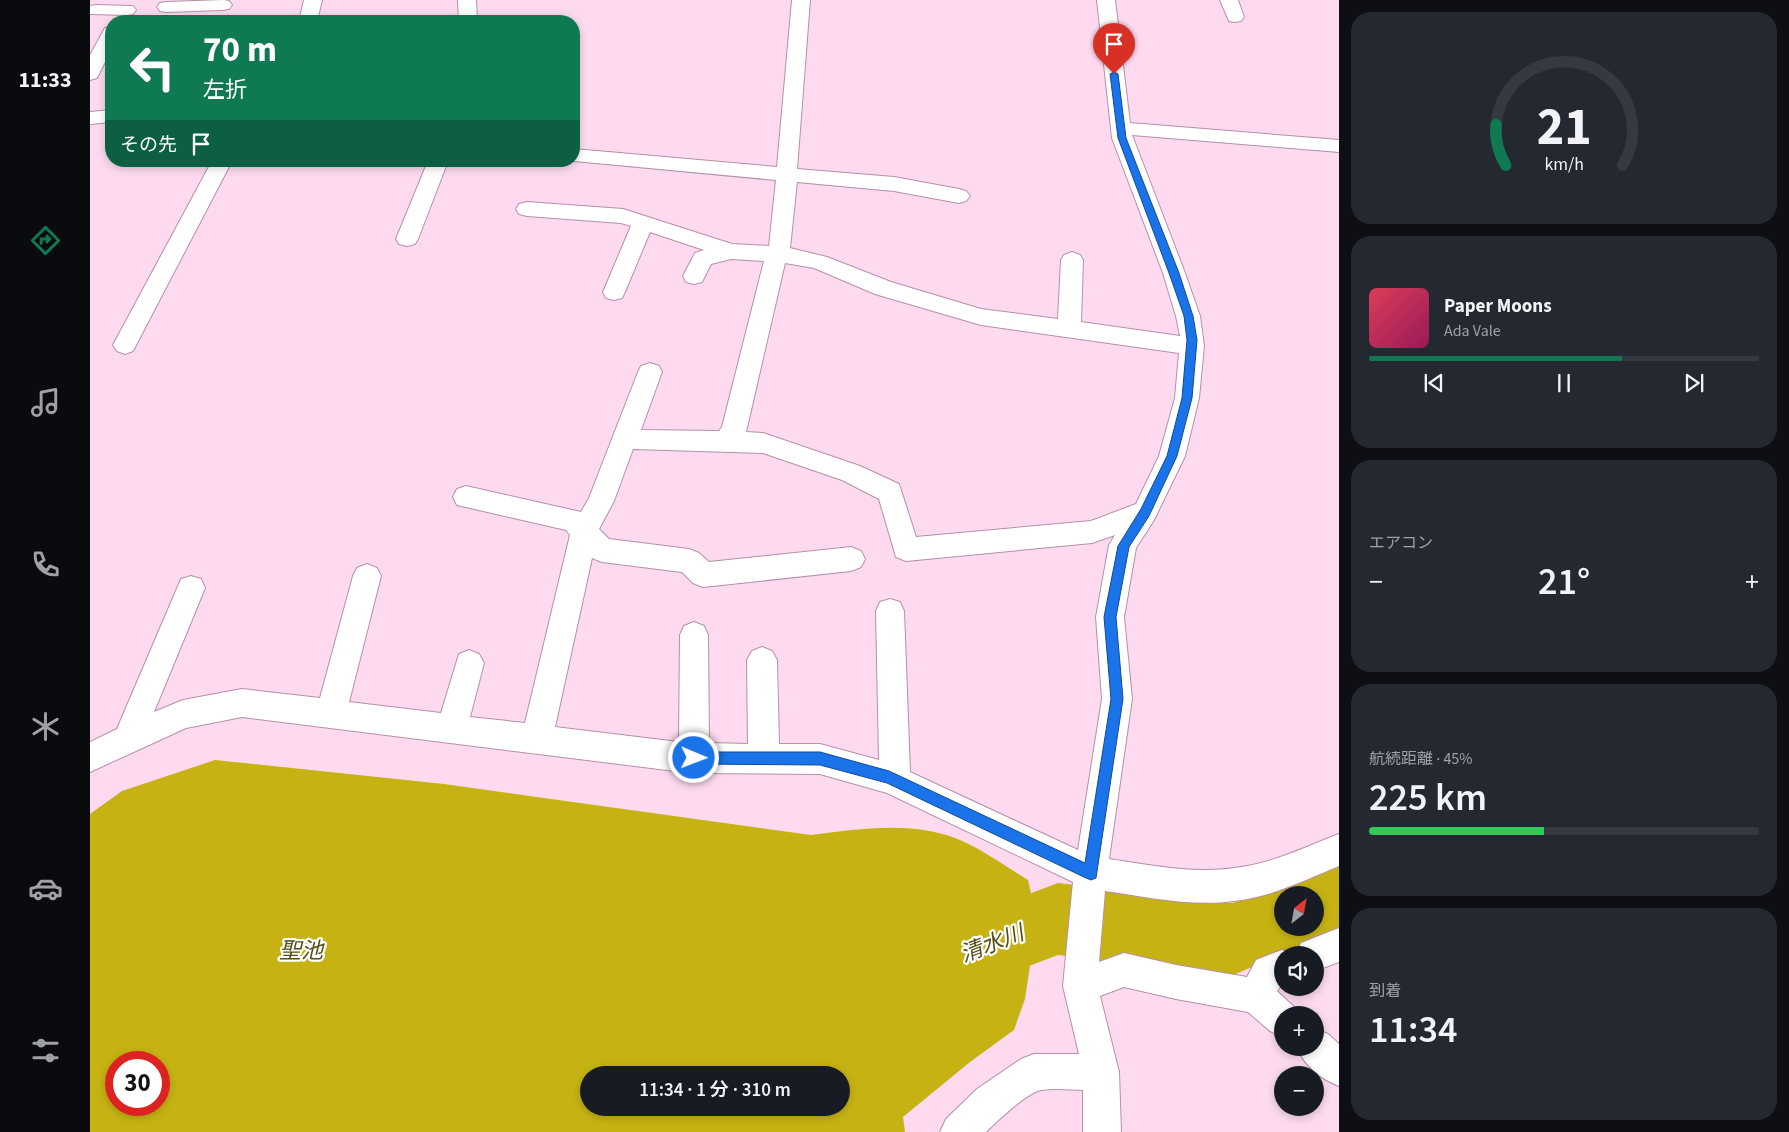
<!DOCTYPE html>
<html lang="ja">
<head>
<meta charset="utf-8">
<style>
	body { margin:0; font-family:"Source Sans 3","Noto Sans JP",sans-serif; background:#242831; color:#f1f3f6; height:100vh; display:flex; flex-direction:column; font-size:19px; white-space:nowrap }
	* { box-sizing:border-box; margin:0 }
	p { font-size:16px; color:#9ea1a6 }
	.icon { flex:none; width:28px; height:28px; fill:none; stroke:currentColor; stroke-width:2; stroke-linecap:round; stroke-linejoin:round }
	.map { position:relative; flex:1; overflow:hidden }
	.panel { display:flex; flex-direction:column; gap:12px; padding:12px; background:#0d0f14; width:450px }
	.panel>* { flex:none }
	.top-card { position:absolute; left:15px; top:15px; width:475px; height:152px; border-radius:20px; box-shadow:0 2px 8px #0003; background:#0f7952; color:#fff; overflow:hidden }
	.needle { width:32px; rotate:31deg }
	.buttons { position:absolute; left:1184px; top:886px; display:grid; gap:10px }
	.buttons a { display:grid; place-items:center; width:50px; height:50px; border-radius:50%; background:#171b24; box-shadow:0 2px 8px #0003; font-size:25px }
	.speed { position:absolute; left:15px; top:1051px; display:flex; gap:10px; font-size:25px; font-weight:700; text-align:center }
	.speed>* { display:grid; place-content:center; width:65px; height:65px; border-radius:50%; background:#171b24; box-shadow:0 2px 8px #0003; line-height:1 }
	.speed .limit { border:8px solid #d22; background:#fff; color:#111 }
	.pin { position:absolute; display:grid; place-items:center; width:42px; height:42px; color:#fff; margin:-51px -21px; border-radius:50% 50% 50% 0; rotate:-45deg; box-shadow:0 0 5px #0007 }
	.pin .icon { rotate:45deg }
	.me { position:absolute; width:55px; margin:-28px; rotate:91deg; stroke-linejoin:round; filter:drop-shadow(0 0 4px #0008) }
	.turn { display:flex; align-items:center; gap:18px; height:105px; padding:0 15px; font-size:22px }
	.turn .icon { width:65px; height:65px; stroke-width:2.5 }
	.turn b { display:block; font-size:35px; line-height:42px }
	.then { display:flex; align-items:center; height:48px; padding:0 15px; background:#0003; gap:10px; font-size:19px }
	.big { font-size:38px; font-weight:600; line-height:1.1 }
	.panel .widget { flex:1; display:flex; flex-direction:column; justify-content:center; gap:8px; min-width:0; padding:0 18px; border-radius:20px; background:#242831 }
	.panel .dial { align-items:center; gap:0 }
	.dial svg { height:130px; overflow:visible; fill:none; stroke:#363941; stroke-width:7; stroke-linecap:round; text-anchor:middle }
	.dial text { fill:#f1f3f6; stroke:none }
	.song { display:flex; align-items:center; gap:15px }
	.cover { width:60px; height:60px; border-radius:8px; background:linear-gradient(135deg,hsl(350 70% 55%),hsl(330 70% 35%)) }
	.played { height:5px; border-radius:2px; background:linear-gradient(90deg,#0f7952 65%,#363941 65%) }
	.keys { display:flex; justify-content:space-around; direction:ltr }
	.heat { display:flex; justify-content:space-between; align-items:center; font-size:28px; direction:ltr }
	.charge { height:8px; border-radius:4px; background:linear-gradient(90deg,#34c759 45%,#363941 0) }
	.trip { position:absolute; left:490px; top:1066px; width:270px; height:50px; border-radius:25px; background:#171b24; box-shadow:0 2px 8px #0003; font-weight:600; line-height:50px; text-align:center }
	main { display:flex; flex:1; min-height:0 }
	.menu { display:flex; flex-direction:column; width:90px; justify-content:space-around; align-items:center; background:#090b0e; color:#9ea1a6 }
	.menu .icon { width:35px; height:35px }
	.menu .current { color:#0f7952 }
	.menu b { font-size:22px; color:#f1f3f6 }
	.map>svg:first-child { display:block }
	.water { fill:#c6b313; fill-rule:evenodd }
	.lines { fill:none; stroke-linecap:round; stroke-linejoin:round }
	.river { fill:#c6b313; fill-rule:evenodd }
	.street-casing { stroke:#b78fa7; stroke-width:2 }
	.secondary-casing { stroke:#b78fa7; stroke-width:2 }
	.street { fill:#fff; fill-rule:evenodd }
	.secondary { fill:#fff; fill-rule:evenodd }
	.route { fill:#1a73e8; stroke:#114b97 }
	.labels { text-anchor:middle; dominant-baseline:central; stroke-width:4.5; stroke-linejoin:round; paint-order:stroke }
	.near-water-label { font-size:22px; font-style:italic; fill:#554e17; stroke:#fff }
</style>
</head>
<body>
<main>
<nav class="menu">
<b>11:33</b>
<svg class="icon current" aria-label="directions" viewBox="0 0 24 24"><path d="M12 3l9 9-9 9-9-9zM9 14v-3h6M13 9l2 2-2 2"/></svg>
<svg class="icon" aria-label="music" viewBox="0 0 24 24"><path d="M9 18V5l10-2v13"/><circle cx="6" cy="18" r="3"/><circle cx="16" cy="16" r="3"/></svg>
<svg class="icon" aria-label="phone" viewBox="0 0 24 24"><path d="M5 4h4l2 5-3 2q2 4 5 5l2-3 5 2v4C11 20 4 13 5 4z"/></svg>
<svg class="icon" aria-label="climate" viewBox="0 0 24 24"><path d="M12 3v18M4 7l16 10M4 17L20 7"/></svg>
<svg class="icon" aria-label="car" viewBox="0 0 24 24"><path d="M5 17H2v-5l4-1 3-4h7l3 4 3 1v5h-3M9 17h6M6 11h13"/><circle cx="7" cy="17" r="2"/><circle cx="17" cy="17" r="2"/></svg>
<svg class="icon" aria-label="filters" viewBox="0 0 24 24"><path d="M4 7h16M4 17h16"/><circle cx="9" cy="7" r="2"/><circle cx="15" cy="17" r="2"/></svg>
</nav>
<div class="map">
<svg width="1249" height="1132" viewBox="0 0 1249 1132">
	<rect width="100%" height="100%" fill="#fddaef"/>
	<!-- water -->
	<path class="water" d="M 125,760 L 354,784 L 721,835 C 768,829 820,821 865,838 C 889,847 915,866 938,880 L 947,919 L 935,999 L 924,1030 L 880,1062 L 813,1117 L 815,1132 L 0,1132 L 0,814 L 32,791 ZM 26,1062 L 69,1062 L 69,1105 L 26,1105 ZM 499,1075 L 751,1075 L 751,1108 L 499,1108 Z"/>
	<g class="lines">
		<!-- river -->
		<path class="river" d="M 1249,861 L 1249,932 L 1225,942 L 1219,939 L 1217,944 L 1143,975 L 968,955 L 869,993 L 843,982 L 832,956 L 843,930 L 968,883 L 1143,903 L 1192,883 L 1198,885 L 1200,881 ZM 1192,895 L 1225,895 L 1225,928 L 1192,928 Z"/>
		<defs>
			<path id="street" d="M 134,0 L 139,1 L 142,5 L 139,9 L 133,10 L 76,12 L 70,11 L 67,7 L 70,3 L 76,2 Z
				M 214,0 L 232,0 L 227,21 L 209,21 Z
				M 368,0 L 386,0 L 387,21 L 369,21 Z
				M 702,0 L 720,0 L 707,169 L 804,177 L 869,189 L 876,191 L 880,196 L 876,201 L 869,203 L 804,191 L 707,182 L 700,248 L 737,257 L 801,282 L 891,309 L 968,319 L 971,260 L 974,255 L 982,252 L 990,255 L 993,260 L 991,322 L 1090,336 L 1086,316 L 1073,273 L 1022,138 L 1007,0 L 1025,0 L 1040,123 L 1249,140 L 1249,152 L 1042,135 L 1095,273 L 1110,316 L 1114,346 L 1109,398 L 1095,456 L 1064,520 L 1046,548 L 1034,617 L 1042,699 L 1019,859 C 1060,865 1103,874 1144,868 C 1181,864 1215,847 1249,834 L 1249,866 C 1215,880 1181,897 1144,901 C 1102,907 1057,897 1015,891 L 1009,962 L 1034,953 L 1086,965 L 1157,977 L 1166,960 L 1192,950 L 1204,955 L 1192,955 L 1192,984 L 1187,991 L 1204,1007 L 1208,1015 L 1192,1015 L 1192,1037 L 1180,1031 L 1158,1012 L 1086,999 L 1034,987 L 1010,996 L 1029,1072 L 1024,1085 C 1000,1095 976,1086 951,1090 C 938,1092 906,1122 896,1132 L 850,1132 L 856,1119 L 887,1089 L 931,1059 L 944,1054 L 989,1054 L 973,986 L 983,882 L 797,793 L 730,774 L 601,773 L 152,717 L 96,728 L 0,772 L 0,742 L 27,729 L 91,579 L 101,576 L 111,579 L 115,588 L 64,712 L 93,700 L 152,689 L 230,698 L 263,576 L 267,568 L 277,564 L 287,568 L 291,576 L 259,702 L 351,713 L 369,654 L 379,650 L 389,654 L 394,663 L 380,717 L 435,723 L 480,535 L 476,530 L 367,505 L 363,497 L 367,489 L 376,486 L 491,512 L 499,498 L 548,372 L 551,366 L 560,363 L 569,366 L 572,372 L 551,430 L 629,431 L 632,427 L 674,261 L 641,259 L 621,264 L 612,282 L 604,284 L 596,282 L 593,276 L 605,253 L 614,250 L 560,232 L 535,292 L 532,298 L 524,300 L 516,298 L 513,292 L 541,226 L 531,223 L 437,216 L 429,214 L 426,209 L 429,204 L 437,202 L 533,209 L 642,244 L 679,246 L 686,180 L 484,161 L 484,149 L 687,167 ZM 695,263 L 724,268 L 785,294 L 891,325 L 1089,353 L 1085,398 L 1069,456 L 1046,504 L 1001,521 L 826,537 L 809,484 L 770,466 L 673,433 L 656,432 ZM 543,449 L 673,453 L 752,480 L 789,499 L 806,557 L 816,561 L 1002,543 L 1025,535 L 1019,545 L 1006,617 L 1012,699 L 988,850 L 820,772 L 814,611 L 810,602 L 800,599 L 790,602 L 786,611 L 789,760 L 730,744 L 689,744 L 687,660 L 682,651 L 672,647 L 662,651 L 657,660 L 658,744 L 619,743 L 618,635 L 614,626 L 604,622 L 594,626 L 590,635 L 589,742 L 465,727 L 502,558 L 512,562 L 592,572 L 603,583 L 613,587 L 761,571 L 771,567 L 775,559 L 771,551 L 761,547 L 619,562 L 609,553 L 599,549 L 519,539 L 509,529 L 524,501 Z
				M 1130,0 L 1148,0 L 1154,17 L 1151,21 L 1145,22 L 1139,21 Z
				M 6,5 L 43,6 L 46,10 L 43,14 L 37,15 L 0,14 L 0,6 Z
				M 21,27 L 21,50 L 7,78 L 0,80 L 0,55 L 15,28 Z
				M 21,110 L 21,122 L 0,124 L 0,112 Z
				M 122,161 L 142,161 L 43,351 L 35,354 L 27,351 L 23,345 Z
				M 338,161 L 358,161 L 328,239 L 325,244 L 317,246 L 309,244 L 306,239 Z
				M 1249,928 L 1249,962 L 1225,971 L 1225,955 L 1206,955 L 1211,943 Z
				M 1225,1029 L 1238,1034 L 1249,1044 L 1249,1086 C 1231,1079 1215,1066 1207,1048 L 1225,1048 Z"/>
			<path id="secondary" d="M 1011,1054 L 1024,1059 L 1029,1072 L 1031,1132 L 993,1132 L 993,1072 L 998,1059 Z"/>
		</defs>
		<!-- street casing -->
		<use href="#street" class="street-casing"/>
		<!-- secondary casing -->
		<use href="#secondary" class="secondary-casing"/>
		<!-- street -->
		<use href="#street" class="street"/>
		<!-- secondary -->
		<use href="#secondary" class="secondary"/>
	</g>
	<!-- route -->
	<path class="route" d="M 1024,72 L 1028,74 L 1036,138 L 1089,273 L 1103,316 L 1107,340 L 1102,398 L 1087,456 L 1059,516 L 1039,547 L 1026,617 L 1033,699 L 1006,878 L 1001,880 L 996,878 L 797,783 L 730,765 L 604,764 L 600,762 L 598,758 L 600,753 L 604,752 L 730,752 L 799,771 L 995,863 L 1021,699 L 1014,617 L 1028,546 L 1051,509 L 1077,456 L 1092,398 L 1097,340 L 1094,316 L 1079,273 L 1028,138 L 1020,74 Z"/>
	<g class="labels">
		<!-- near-water labels -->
		<g class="near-water-label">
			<text transform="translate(902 944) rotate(-21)">清水川</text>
			<text x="211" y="951">聖池</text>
		</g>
	</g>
</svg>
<div class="buttons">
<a><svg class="needle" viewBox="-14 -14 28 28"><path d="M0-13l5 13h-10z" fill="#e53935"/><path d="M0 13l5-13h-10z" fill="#9ea1a6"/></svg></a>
<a><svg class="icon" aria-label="sound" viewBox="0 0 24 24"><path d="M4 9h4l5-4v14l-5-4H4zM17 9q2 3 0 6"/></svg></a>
<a>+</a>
<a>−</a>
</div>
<div class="speed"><div class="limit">30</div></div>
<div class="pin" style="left:1024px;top:74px;background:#d93025"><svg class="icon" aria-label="arrive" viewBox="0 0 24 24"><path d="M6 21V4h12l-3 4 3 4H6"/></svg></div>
<svg class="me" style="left:604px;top:758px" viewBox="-20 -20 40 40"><circle r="17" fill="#1a73e8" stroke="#fff" stroke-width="3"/><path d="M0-11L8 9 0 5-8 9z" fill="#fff"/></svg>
<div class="trip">11:34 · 1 分 · 310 m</div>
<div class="top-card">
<div class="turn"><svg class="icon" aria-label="left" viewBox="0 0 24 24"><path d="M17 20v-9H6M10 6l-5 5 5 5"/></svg><div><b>70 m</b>左折</div></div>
<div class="then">その先<svg class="icon" aria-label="arrive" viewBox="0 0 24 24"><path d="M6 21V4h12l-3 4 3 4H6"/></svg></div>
</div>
</div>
<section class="panel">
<div class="widget dial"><svg viewBox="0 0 100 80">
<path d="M14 69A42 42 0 1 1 86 69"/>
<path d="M14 69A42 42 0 0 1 8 44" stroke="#0f7952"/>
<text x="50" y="56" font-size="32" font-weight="700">21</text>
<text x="50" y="72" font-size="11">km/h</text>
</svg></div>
<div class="widget">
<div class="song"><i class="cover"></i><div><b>Paper Moons</b><p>Ada Vale</p></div></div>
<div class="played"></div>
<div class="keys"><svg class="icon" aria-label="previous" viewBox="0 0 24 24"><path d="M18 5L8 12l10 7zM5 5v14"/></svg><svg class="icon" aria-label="pause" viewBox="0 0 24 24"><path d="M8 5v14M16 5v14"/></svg><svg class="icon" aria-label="next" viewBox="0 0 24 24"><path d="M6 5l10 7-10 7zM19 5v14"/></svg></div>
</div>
<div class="widget"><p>エアコン</p>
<div class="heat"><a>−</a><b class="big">21°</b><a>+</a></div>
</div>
<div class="widget"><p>航続距離 · 45%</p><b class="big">225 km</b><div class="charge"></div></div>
<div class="widget"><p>到着</p><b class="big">11:34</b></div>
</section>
</main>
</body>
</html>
